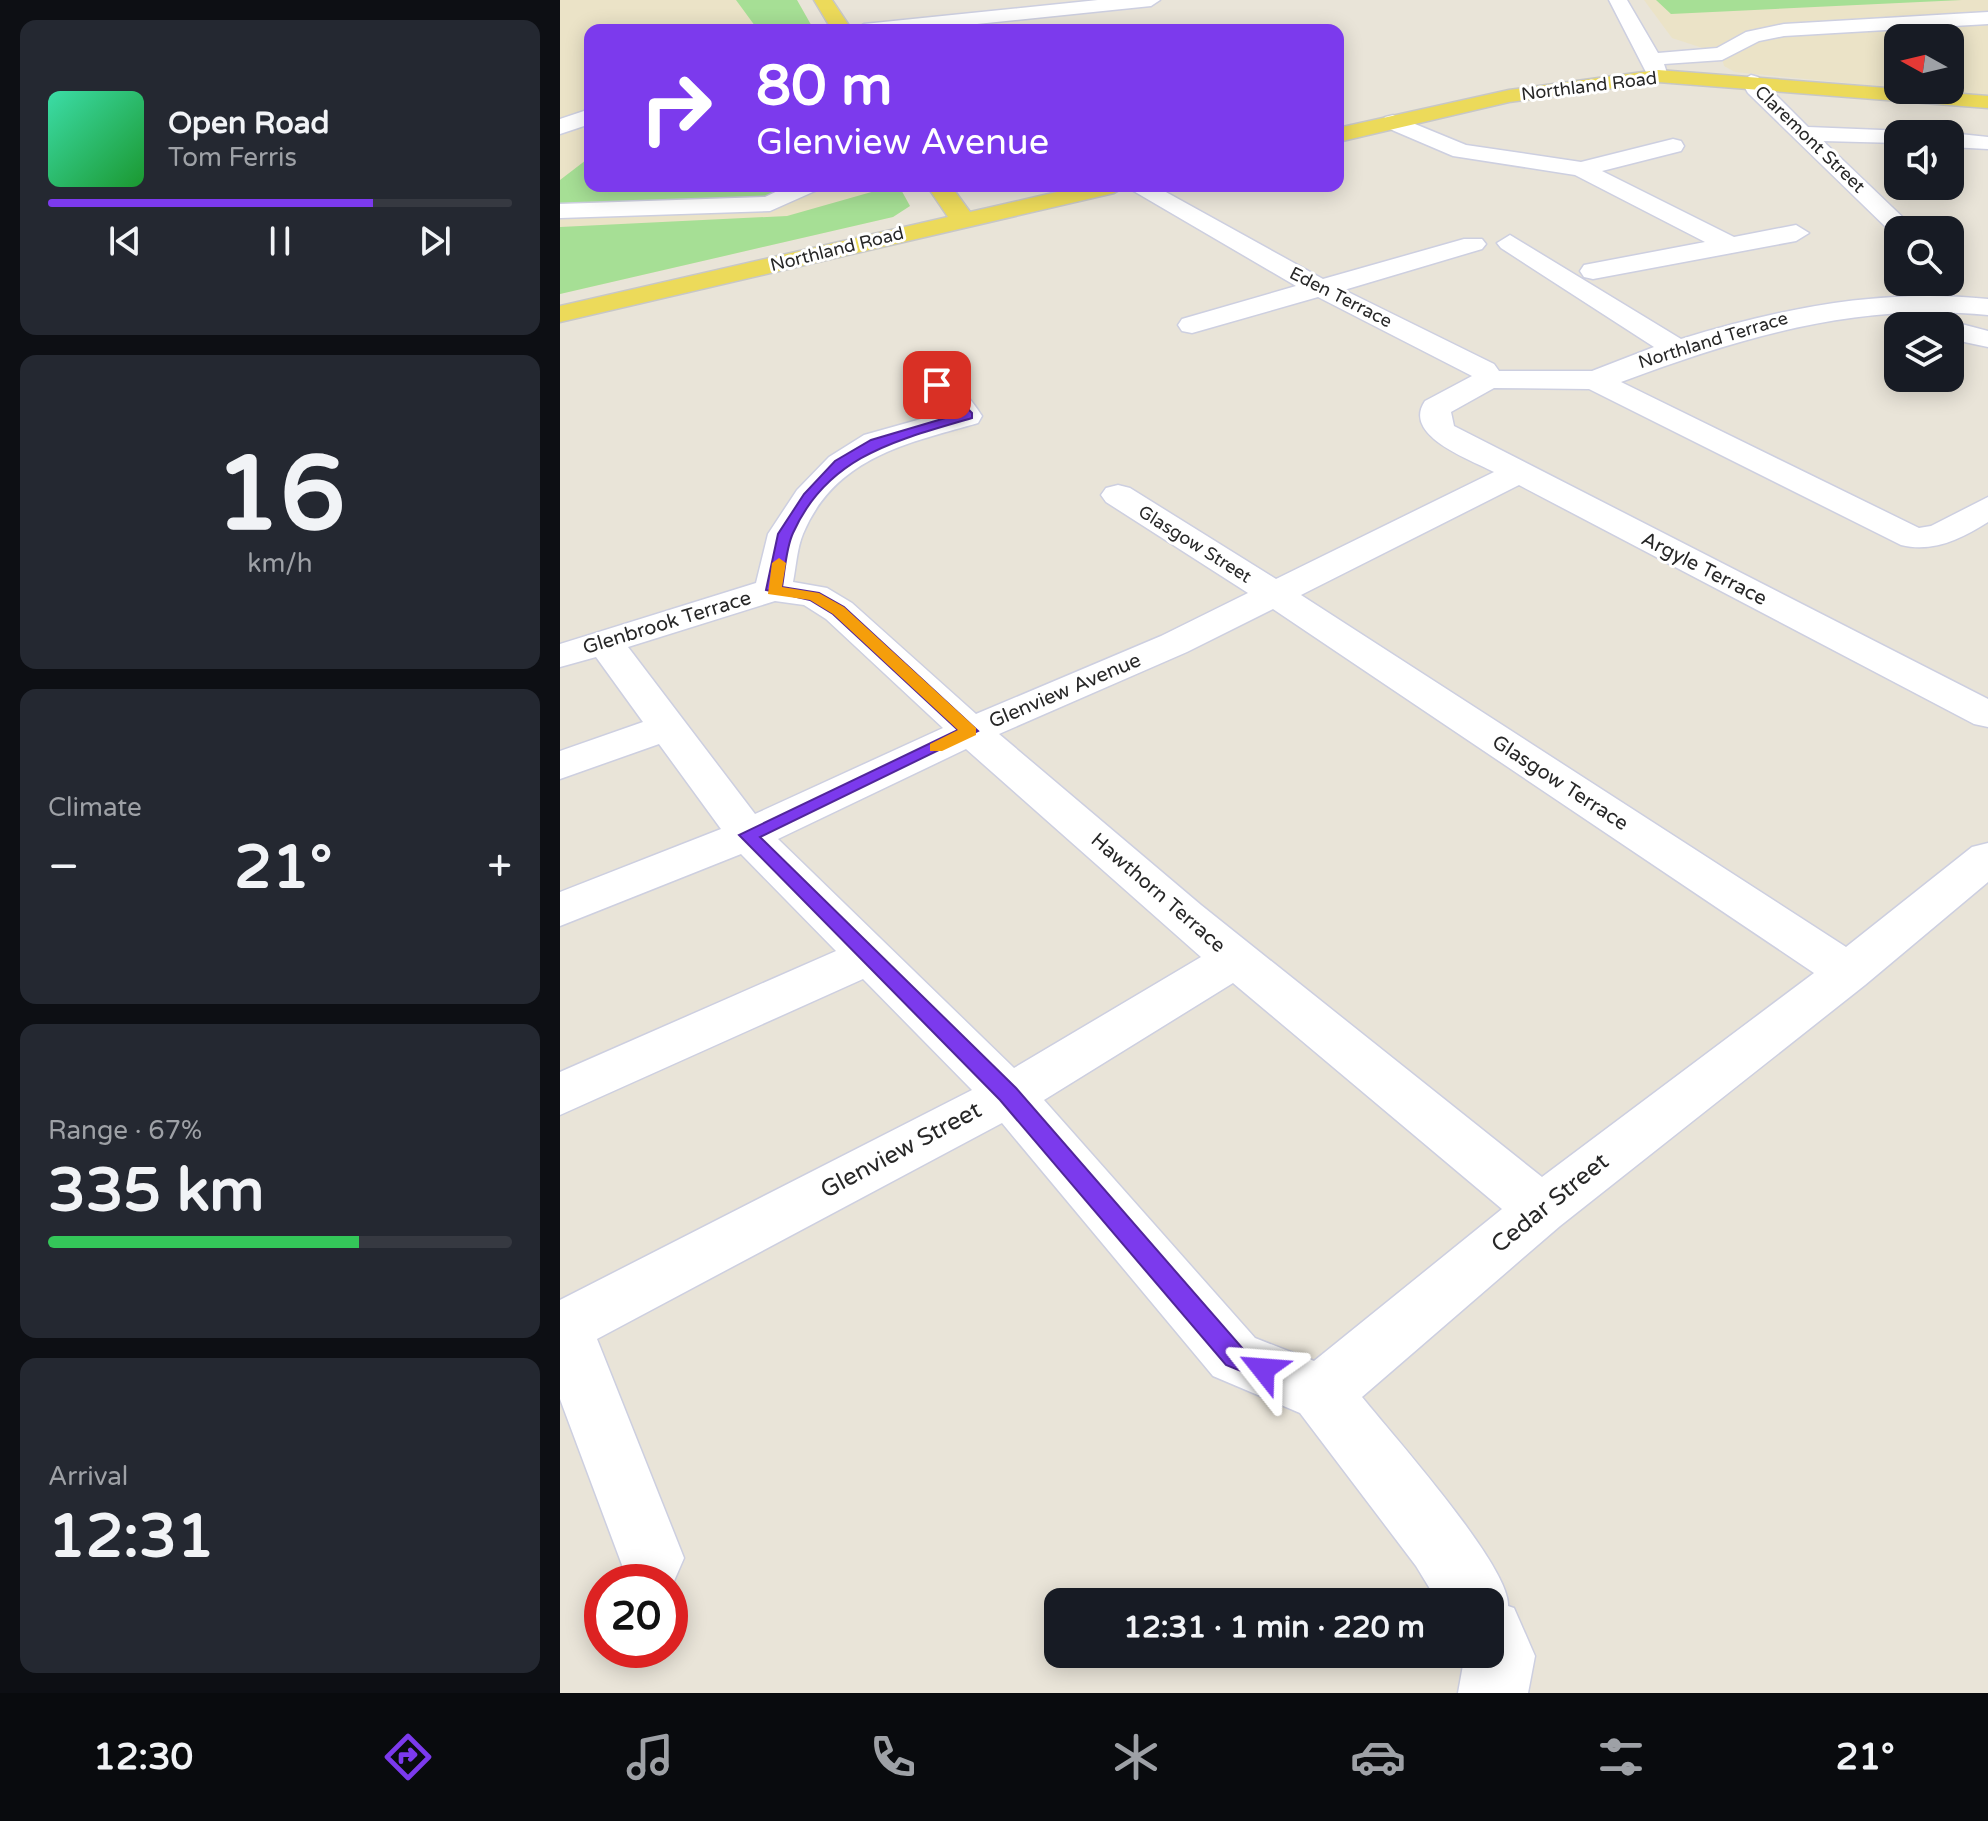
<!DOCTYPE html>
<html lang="en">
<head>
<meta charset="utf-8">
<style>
	body { margin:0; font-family:"Varela Round",sans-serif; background:#242831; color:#f1f3f6; height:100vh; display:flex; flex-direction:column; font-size:30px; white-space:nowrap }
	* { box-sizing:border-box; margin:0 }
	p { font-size:26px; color:#9ea1a6 }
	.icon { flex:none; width:44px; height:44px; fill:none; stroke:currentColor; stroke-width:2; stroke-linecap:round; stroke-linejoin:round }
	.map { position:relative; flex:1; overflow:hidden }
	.drawer { display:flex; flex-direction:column; gap:20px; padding:20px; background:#0d0f14; width:560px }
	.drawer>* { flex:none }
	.guide { position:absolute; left:24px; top:24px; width:760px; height:168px; border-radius:16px; box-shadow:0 4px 20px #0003; background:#7c3aed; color:#fff; overflow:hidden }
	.needle { width:52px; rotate:278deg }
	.controls { position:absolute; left:1324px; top:24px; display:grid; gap:16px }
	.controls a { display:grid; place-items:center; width:80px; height:80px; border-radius:16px; background:#171b24; box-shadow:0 4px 20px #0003; font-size:40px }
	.speed { position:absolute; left:24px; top:1564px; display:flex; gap:16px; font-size:40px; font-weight:700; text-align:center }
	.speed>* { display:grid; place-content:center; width:104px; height:104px; border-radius:50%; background:#171b24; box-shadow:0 4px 20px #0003; line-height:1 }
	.speed .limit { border:12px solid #d22; background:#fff; color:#111 }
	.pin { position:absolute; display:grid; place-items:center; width:68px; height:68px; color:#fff; margin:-34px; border-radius:16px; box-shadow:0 4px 12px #0006 }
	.me { position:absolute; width:88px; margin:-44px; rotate:298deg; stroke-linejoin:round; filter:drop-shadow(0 0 6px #0008) }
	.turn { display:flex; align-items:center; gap:28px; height:168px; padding:0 40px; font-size:36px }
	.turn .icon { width:104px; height:104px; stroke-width:2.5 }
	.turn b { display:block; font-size:56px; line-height:68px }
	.big { font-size:60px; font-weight:800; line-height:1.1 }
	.drawer .widget { flex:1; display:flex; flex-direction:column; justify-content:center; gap:12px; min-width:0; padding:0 28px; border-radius:16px; background:#242831 }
	.drawer .dial { align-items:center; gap:0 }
	.dial b { font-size:104px; line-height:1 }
	.song { display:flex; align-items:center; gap:24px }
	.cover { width:96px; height:96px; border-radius:12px; background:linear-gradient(135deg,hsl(160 70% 55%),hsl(130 70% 35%)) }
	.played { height:8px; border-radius:4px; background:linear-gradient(90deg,#7c3aed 70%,#363941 70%) }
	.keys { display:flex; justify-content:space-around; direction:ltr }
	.heat { display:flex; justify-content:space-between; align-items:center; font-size:44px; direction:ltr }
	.charge { height:12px; border-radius:6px; background:linear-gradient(90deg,#34c759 67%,#363941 0) }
	.trip { position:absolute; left:484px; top:1588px; width:460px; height:80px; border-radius:16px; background:#171b24; box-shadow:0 4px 20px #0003; font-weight:800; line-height:80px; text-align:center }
	.dock { display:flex; height:128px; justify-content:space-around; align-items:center; background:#090b0e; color:#9ea1a6 }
	.dock .icon { width:56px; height:56px }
	.dock .selected { color:#7c3aed }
	.dock b { font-size:36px; color:#f1f3f6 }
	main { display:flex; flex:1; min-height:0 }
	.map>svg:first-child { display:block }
	.education { fill:#ebe3c7 }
	.green { fill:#a6df95 }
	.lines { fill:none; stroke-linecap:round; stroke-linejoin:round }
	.minor-casing { stroke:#cdcfe0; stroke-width:3 }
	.major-casing { stroke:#c7c7c7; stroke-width:3 }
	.minor { fill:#fff; fill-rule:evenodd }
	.major { fill:#ecda5a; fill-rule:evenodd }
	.route { fill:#7c3aed; stroke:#51269a; stroke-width:2 }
	.slow { fill:#f59e0b }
	.labels { text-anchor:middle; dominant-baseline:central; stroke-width:6; stroke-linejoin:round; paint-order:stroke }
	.far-street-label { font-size:18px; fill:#272727; stroke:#fff }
	.street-label { font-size:20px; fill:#272727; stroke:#fff }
	.near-street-label { font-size:24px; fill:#272727; stroke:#fff }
</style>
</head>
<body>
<main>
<section class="drawer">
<div class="widget">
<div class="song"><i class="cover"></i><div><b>Open Road</b><p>Tom Ferris</p></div></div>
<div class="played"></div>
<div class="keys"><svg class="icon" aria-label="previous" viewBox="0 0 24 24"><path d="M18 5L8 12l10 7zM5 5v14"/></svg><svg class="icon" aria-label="pause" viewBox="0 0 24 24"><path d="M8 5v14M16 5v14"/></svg><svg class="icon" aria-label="next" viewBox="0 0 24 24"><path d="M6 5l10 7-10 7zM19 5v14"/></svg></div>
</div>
<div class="widget dial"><b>16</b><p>km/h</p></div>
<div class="widget"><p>Climate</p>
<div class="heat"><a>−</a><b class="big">21°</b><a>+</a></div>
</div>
<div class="widget"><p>Range · 67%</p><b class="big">335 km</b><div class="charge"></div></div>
<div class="widget"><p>Arrival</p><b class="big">12:31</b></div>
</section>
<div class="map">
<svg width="1428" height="1693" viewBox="0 0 1428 1693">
	<rect width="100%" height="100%" fill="#e9e4d8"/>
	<!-- education -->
	<path class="education" d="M 0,0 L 237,0 L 254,30 L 30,30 L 30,186 L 339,186 L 350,206 L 333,217 L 0,294 Z
		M 1084,0 L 1428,0 L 1428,98 L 1357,90 L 1390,90 L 1390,38 L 1338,38 L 1338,88 L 1175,72 L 1164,66 L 1161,54 L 1112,38 Z"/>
	<!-- green -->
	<path class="green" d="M 176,0 L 237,0 L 254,30 L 198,30 Z
		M 1096,0 L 1402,0 L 1111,14 Z
		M 30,157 L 30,186 L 229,186 L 197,200 L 0,206 L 0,180 Z
		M 312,186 L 339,186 L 350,206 L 333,217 L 0,294 L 0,227 L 227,216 L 315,191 Z"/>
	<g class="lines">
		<defs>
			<path id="minor" d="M 538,0 L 600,0 L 591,6 L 359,30 L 294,30 L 304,24 Z
				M 1049,0 L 1067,0 L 1098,53 L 1157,48 L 1186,32 L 1224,24 L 1428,12 L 1428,24 L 1224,36 L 1199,41 L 1162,60 L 1104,64 L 1108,76 L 1098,82 L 1088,76 Z
				M 1191,75 L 1198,77 L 1248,127 L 1346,131 L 1348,134 L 1338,134 L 1338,143 L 1263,141 L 1356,230 L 1338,230 L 1338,236 L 1334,235 L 1188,93 L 1181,81 Z
				M 30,109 L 30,124 L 0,134 L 0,119 Z
				M 833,115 L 906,145 L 1021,162 L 1113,139 L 1121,141 L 1124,146 L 1121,151 L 1042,171 L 1174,237 L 1236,225 L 1249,233 L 1236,241 L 1033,279 L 1024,277 L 1020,271 L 1024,265 L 1145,242 L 1015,175 L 893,156 L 825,127 L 822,122 L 825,117 Z
				M 1390,133 L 1428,137 L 1428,149 L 1390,147 L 1390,134 L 1387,134 Z
				M 228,186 L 259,186 L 255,191 L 210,211 L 0,218 L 0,204 L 205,197 Z
				M 565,186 L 595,186 L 763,279 L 904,239 L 922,239 L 926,244 L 922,249 L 784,290 L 934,364 L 939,371 L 1032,371 L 1094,347 L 941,248 L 937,243 L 950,235 L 1121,339 C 1222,308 1322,288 1428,299 L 1428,315 C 1298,302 1181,337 1061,382 L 1359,528 L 1371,526 L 1428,497 L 1428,522 C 1401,539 1373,553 1341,545 L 1029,389 L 934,388 L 891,412 L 894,426 L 1428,699 L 1428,727 L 1414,724 L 959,485 L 741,595 L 1286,947 L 1412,847 L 1428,843 L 1428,882 L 1305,985 L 1000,1226 L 802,1397 C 830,1432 951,1567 948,1606 L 954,1608 L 975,1656 L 968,1693 L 898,1693 L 905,1654 L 930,1654 L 930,1602 L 878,1602 L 856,1566 L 740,1413 L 653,1376 L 442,1123 L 37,1339 L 124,1558 L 114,1581 L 68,1581 L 0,1399 L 0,1300 L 412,1090 L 303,979 L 0,1115 L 0,1072 L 276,951 L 181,854 L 0,926 L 0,892 L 161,829 L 99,744 L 0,779 L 0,751 L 83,722 L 36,657 L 0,667 L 0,644 L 196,583 L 208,534 L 237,490 L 269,457 L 304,435 L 386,412 L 362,385 L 366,379 C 390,373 410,397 422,416 L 418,423 C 348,443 275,457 243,534 C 237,548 236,567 233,582 L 267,588 L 292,603 L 416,714 L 601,636 L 688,593 L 546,502 L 541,495 L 546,488 L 558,485 L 570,488 L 716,579 L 934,472 C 912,460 841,436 865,401 L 912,376 L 758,297 L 632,333 L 622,331 L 618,325 L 622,319 L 736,286 ZM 215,601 L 244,605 L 266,619 L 383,728 L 195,814 L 68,647 ZM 713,609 L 1254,973 L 982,1177 L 641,905 L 439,734 L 627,652 ZM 406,749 L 641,957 L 454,1068 L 218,839 ZM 673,983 L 942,1209 L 754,1361 L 695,1338 L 484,1100 Z
				M 1390,321 L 1428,331 L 1428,347 L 1390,339 L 1390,326 L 1379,326 Z"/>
			<path id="major" d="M 254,0 L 272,0 L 292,30 L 272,30 Z
				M 1098,70 L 1428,96 L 1428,108 L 1098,82 L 949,102 L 778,142 L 778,128 L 949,90 Z
				M 367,186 L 391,186 L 410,212 L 523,186 L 566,186 L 554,193 L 0,322 L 0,306 L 388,217 Z"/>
		</defs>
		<!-- minor casing -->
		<use href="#minor" class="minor-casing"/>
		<!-- major casing -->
		<use href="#major" class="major-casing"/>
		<!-- minor -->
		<use href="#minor" class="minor"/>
		<!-- major -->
		<use href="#major" class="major"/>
	</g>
	<!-- route -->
	<path class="route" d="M 373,382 L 381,382 L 412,413 L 412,418 C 338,440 268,455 233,533 C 226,548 225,570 222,587 L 259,593 L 284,607 L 418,731 L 200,837 L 456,1088 L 683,1349 L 712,1360 L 716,1369 L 712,1377 L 703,1380 L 666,1365 L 440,1100 L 179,835 L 398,730 L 273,614 L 250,600 L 206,590 L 218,534 L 244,494 L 275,461 L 311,440 L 399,414 L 373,387 Z"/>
	<!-- slow -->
	<path class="slow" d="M 219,558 L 226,563 L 222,587 L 259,593 L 284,607 L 416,728 L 416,735 L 382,751 L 370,751 L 370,744 L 398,730 L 273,614 L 250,600 L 208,594 L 212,563 Z"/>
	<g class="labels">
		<!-- far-street labels -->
		<g class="far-street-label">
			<text transform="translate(1029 86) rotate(-7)">Northland Road</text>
			<text transform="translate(1250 139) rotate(44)">Claremont Street</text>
			<text transform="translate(277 249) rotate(-14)">Northland Road</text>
			<text transform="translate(781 297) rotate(27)">Eden Terrace</text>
			<text transform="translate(1153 340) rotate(-17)">Northland Terrace</text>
			<text transform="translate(635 544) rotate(32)">Glasgow Street</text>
		</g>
		<!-- street labels -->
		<g class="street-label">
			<text transform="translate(1144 569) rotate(27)">Argyle Terrace</text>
			<text transform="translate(107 623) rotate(-17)">Glenbrook Terrace</text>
			<text transform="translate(505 691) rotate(-23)">Glenview Avenue</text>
			<text transform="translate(1000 783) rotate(33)">Glasgow Terrace</text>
			<text transform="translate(598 893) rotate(41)">Hawthorn Terrace</text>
		</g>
		<!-- near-street labels -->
		<g class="near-street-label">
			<text transform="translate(341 1150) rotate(-28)">Glenview Street</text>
			<text transform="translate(990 1203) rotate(-39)">Cedar Street</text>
		</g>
	</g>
</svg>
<div class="controls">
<a><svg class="needle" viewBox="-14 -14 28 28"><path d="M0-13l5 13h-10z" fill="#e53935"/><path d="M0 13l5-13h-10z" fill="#9ea1a6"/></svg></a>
<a><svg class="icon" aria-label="sound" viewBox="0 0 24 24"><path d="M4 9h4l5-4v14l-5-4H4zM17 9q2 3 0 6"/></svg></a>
<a><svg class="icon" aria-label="search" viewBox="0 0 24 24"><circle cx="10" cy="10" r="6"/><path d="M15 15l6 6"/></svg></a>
<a><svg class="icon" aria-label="layers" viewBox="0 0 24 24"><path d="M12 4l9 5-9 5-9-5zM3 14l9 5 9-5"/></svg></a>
</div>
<div class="speed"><div class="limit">20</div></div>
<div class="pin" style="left:377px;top:385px;background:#d93025"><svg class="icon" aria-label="arrive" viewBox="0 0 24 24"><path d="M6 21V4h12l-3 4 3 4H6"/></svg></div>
<svg class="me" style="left:703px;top:1369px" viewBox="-20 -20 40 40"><path d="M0-17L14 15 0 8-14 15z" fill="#7c3aed" stroke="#fff" stroke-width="4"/></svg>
<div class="trip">12:31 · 1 min · 220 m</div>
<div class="guide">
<div class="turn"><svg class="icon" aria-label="right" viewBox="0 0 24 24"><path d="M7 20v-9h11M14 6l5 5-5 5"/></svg><div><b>80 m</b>Glenview Avenue</div></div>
</div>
</div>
</main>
<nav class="dock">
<b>12:30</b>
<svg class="icon selected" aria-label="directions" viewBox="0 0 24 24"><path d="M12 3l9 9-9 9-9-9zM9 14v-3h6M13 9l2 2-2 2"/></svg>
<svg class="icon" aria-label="music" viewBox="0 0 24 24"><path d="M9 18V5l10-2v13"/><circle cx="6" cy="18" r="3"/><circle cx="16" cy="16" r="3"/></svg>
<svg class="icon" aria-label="phone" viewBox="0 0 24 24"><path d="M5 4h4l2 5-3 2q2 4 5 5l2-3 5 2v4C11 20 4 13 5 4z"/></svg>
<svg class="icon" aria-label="climate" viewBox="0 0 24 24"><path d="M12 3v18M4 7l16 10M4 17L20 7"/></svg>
<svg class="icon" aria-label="car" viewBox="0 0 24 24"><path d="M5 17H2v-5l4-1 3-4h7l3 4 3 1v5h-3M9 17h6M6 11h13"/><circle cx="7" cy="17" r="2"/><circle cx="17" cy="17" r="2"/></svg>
<svg class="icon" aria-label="filters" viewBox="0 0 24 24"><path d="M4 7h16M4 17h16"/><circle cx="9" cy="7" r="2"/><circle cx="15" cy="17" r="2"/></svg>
<b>21°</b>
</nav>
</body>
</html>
